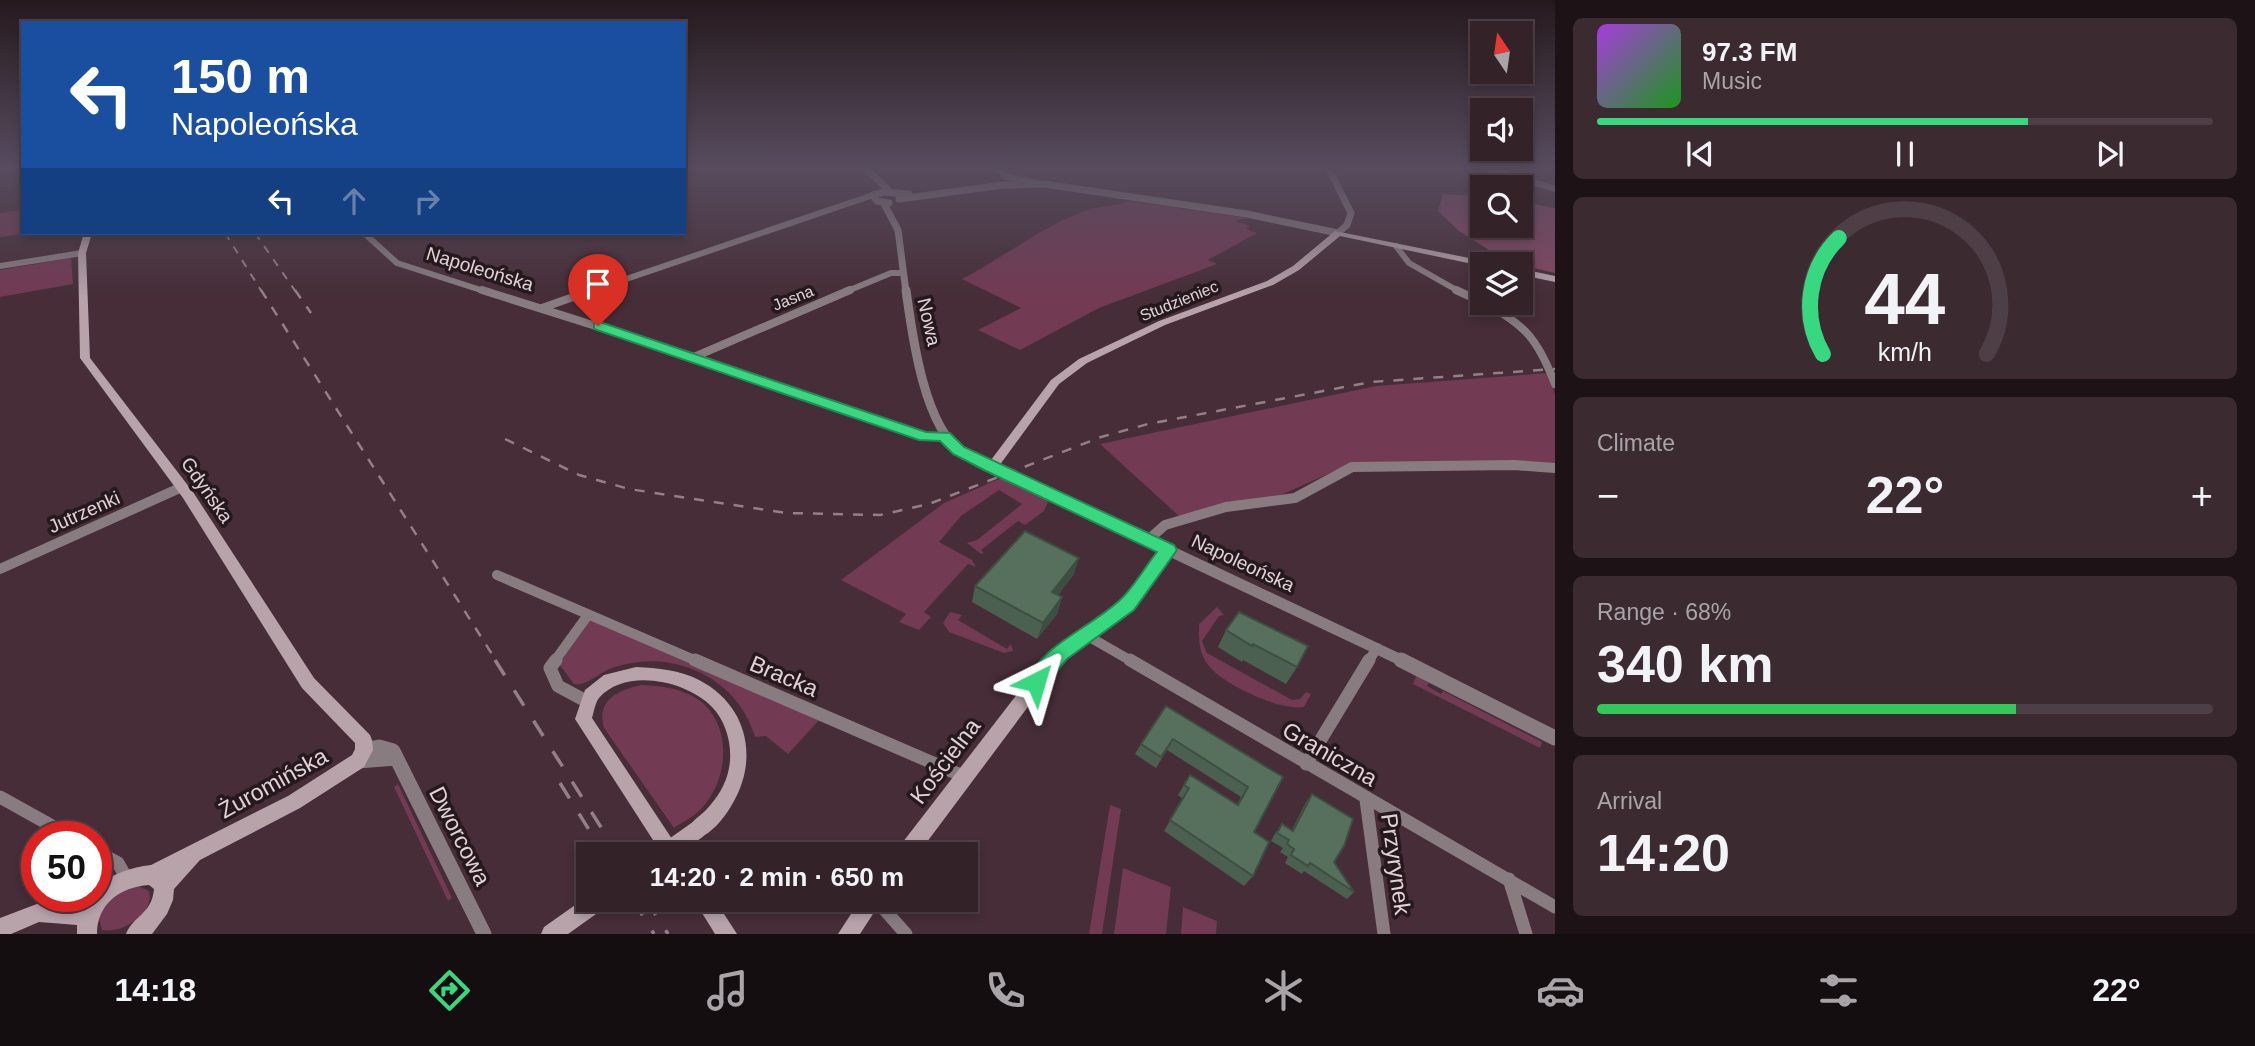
<!DOCTYPE html>
<html lang="en">
<head>
<meta charset="utf-8">
<style>
	body { margin:0; font-family:Arial,sans-serif; background:#3c2a31; color:#f1f3f6; height:100vh; display:flex; flex-direction:column; font-size:26px; white-space:nowrap }
	* { box-sizing:border-box; margin:0 }
	p { font-size:23px; color:#a9a4a8 }
	.icon { flex:none; width:38px; height:38px; fill:none; stroke:currentColor; stroke-width:2; stroke-linecap:round; stroke-linejoin:round }
	.map { position:relative; flex:1; overflow:hidden }
	.sheet { display:flex; flex-direction:column; gap:18px; padding:18px; background:#1d1317; width:700px }
	.sheet>* { flex:none }
	.banner { position:absolute; left:21px; top:21px; width:665px; height:214px; border-radius:0px; box-shadow:0 4px 10px #0003,0 0 0 2px #4e3f46; background:#1a4fa0; color:#fff; overflow:hidden }
	.needle { width:46px; rotate:347deg }
	.tools { position:absolute; left:1470px; top:21px; display:grid; gap:14px }
	.tools a { display:grid; place-items:center; width:63px; height:63px; border-radius:0px; background:#342229; box-shadow:0 4px 10px #0003,0 0 0 2px #4e3f46; font-size:35px }
	.speed { position:absolute; left:21px; top:821px; display:flex; gap:14px; font-size:35px; font-weight:700; text-align:center }
	.speed>* { display:grid; place-content:center; width:91px; height:91px; border-radius:50%; background:#342229; box-shadow:0 4px 10px #0003,0 0 0 2px #4e3f46; line-height:1 }
	.speed .limit { border:10px solid #d22; background:#fff; color:#111 }
	.pin { position:absolute; display:grid; place-items:center; width:60px; height:60px; color:#fff; margin:-72px -30px; border-radius:50% 50% 50% 0; rotate:-45deg; box-shadow:0 0 7px #0007 }
	.pin .icon { rotate:45deg }
	.me { position:absolute; width:77px; margin:-38px; rotate:40deg; stroke-linejoin:round; filter:drop-shadow(0 0 5px #0008) }
	.turn { display:flex; align-items:center; gap:24px; height:147px; padding:0 35px; font-size:32px }
	.turn .icon { width:91px; height:91px; stroke-width:2.5 }
	.turn b { display:block; font-size:49px; line-height:60px }
	.lanes { display:flex; align-items:center; height:66px; padding:0 35px; background:#0003; justify-content:center; gap:35px; direction:ltr }
	.lanes .off { opacity:.35 }
	.big { font-size:52px; font-weight:600; line-height:1.1 }
	.sheet .card { flex:1; display:flex; flex-direction:column; justify-content:center; gap:10px; min-width:0; padding:0 24px; border-radius:10px; background:#3c2a31 }
	.sheet .dial { align-items:center; gap:0 }
	.dial svg { height:182px; overflow:visible; fill:none; stroke:#4e3f46; stroke-width:7; stroke-linecap:round; text-anchor:middle }
	.dial text { fill:#f1f3f6; stroke:none }
	.song { display:flex; align-items:center; gap:21px }
	.cover { width:84px; height:84px; border-radius:10px; background:linear-gradient(135deg,hsl(280 70% 55%),hsl(120 70% 35%)) }
	.played { height:7px; border-radius:4px; background:linear-gradient(90deg,#38d880 70%,#4e3f46 70%) }
	.keys { display:flex; justify-content:space-around; direction:ltr }
	.heat { display:flex; justify-content:space-between; align-items:center; font-size:38px; direction:ltr }
	.charge { height:10px; border-radius:5px; background:linear-gradient(90deg,#34c759 68%,#4e3f46 0) }
	.trip { position:absolute; left:576px; top:842px; width:402px; height:70px; border-radius:0px; background:#342229; box-shadow:0 4px 10px #0003,0 0 0 2px #4e3f46; font-weight:600; line-height:70px; text-align:center }
	.tab-bar { display:flex; height:112px; justify-content:space-around; align-items:center; background:#150e10; color:#a9a4a8 }
	.tab-bar .icon { width:49px; height:49px }
	.tab-bar .on { color:#38d880 }
	.tab-bar b { font-size:32px; color:#f1f3f6 }
	main { display:flex; flex:1; min-height:0 }
	.map>svg:first-child { display:block }
	.green { fill:#723a53 }
	.forest { fill:#854662 }
	.lines { fill:none; stroke-linecap:round; stroke-linejoin:round }
	.minor-far3 { stroke:#897c81; stroke-width:6 }
	.minor-far2 { stroke:#897c81; stroke-width:8 }
	.minor-far1 { stroke:#897c81; stroke-width:10 }
	.minor { stroke:#897c81; stroke-width:13 }
	.tertiary-far3 { stroke:#897c81; stroke-width:7 }
	.tertiary-far2 { stroke:#897c81; stroke-width:9 }
	.tertiary-far1 { stroke:#897c81; stroke-width:11 }
	.tertiary { stroke:#897c81; stroke-width:15 }
	.secondary { fill:#b8a3ab; fill-rule:evenodd }
	.rail-far2 { stroke:#947f87; stroke-width:2; stroke-dasharray:8 8; stroke-linecap:butt }
	.rail-far1 { stroke:#947f87; stroke-width:2.5; stroke-dasharray:10 10; stroke-linecap:butt }
	.rail { stroke:#947f87; stroke-width:3.5; stroke-dasharray:18 18; stroke-linecap:butt }
	.secondary-bridge { stroke:#b8a3ab; stroke-width:18 }
	.wall { fill:#4b6051 }
	.shaded-wall { fill:#3d4e42 }
	.building { fill:#57705e; stroke:#3d4e42; stroke-width:2 }
	.route { fill:#38d880; stroke:#248c53; stroke-width:2 }
	.labels { text-anchor:middle; dominant-baseline:central; stroke-width:7; stroke-linejoin:round; paint-order:stroke }
	.far-street-label { font-size:16px; fill:#e2d1d7; stroke:#25191e }
	.street-label { font-size:19px; fill:#e2d1d7; stroke:#25191e }
	.near-street-label { font-size:23px; fill:#e2d1d7; stroke:#25191e }
</style>
</head>
<body>
<main>
<div class="map">
<svg width="1555" height="934" viewBox="0 0 1555 934">
	<rect width="100%" height="100%" fill="#462d37"/>
	<!-- green -->
	<path class="green" d="M 1128,201 L 1247,218 L 1236,221 L 1250,226 L 1246,229 L 1257,233 L 1208,260 L 1217,264 L 1099,308 L 1020,350 L 978,330 L 1021,308 L 962,279 C 1005,257 1044,224 1091,209 C 1104,206 1116,206 1128,201 Z
		M 23,210 L 23,233 L 30,233 L 0,237 L 0,213 Z
		M 71,258 L 73,284 L 0,297 L 0,270 Z
		M 1548,373 L 1555,394 L 1555,465 L 1346,466 L 1283,494 L 1180,517 L 1100,444 L 1376,386 Z
		M 1001,478 L 1046,500 L 1048,502 L 1044,511 L 1025,525 L 1018,521 L 981,550 L 984,553 L 981,554 L 967,543 L 977,540 L 1022,504 L 999,490 L 961,516 L 939,542 L 972,560 L 976,567 L 968,564 L 924,612 L 931,617 L 919,630 L 899,622 L 906,614 L 841,580 L 944,503 Z
		M 1217,607 L 1224,615 L 1219,616 L 1202,641 L 1207,653 L 1292,700 L 1300,699 L 1306,692 L 1311,694 L 1304,707 C 1280,711 1224,685 1209,666 C 1198,653 1199,639 1199,624 Z
		M 950,612 L 962,615 L 958,620 L 1007,649 L 1011,644 L 1013,651 L 1004,653 L 949,632 L 943,623 Z
		M 590,621 L 595,621 L 821,718 L 788,754 L 766,736 L 755,737 C 737,676 671,647 612,668 C 600,672 586,687 574,684 L 559,664 Z
		M 1416,676 L 1429,683 L 1427,686 L 1441,694 L 1443,691 L 1542,742 L 1540,748 L 1413,684 Z
		M 642,685 C 664,686 687,689 704,704 C 733,732 727,782 701,809 C 694,817 682,822 674,828 L 604,728 C 596,700 618,690 642,685 Z
		M 398,784 L 452,898 L 448,901 L 394,787 Z
		M 1110,805 L 1121,809 L 1102,934 L 1089,934 Z
		M 1123,868 L 1171,887 L 1166,934 L 1114,934 Z
		M 138,886 L 149,891 C 155,913 123,934 102,930 L 99,918 C 106,899 119,892 138,886 Z
		M 1183,907 L 1217,921 L 1216,934 L 1181,934 Z"/>
	<!-- forest -->
	<path class="forest" d="M 1443,194 L 1482,196 L 1482,226 L 1521,226 L 1521,202 L 1555,208 L 1555,273 L 1508,262 L 1459,231 L 1438,211 Z"/>
	<g class="lines">
		<!-- minor-far3 -->
		<path class="minor-far3" d="M 994,167 L 1005,176 L 1037,183
			M 1482,167 L 1555,189
			M 364,233 L 397,263 L 487,292
			M 1396,246 L 1409,263 L 1460,292
			M 0,266 L 82,253
			M 588,292 L 873,195
			M 845,292 L 891,273 L 904,273"/>
		<!-- minor-far2 -->
		<path class="minor-far2" d="M 482,290 L 694,357 L 925,436 L 944,437
			M 1456,290 L 1482,302
			M 1484,303 C 1526,325 1538,340 1555,384
			M 542,308 L 593,290
			M 694,357 L 850,290"/>
		<!-- minor-far1 -->
		<path class="minor-far1" d="M 1148,540 L 1165,525 L 1226,507 L 1295,498 L 1352,467 L 1514,465 L 1555,468
			M 0,569 L 182,487
			M 497,575 L 699,662
			M 1086,635 L 1133,662
			M 554,662 L 588,615
			M 1368,662 L 1377,648"/>
		<!-- minor -->
		<path class="minor" d="M 556,660 L 550,668 L 558,686 L 586,701
			M 695,660 L 963,776
			M 1130,660 L 1555,907
			M 1306,764 L 1369,660
			M 0,797 L 70,836
			M 1366,800 L 1384,934
			M 96,851 L 118,863 L 127,879
			M 1509,879 L 1526,934
			M 876,900 L 906,934"/>
		<!-- tertiary-far3 -->
		<path class="tertiary-far3" d="M 865,167 L 890,192
			M 899,199 L 1003,185 L 1044,184 L 1247,214 L 1338,233 L 1347,225 L 1351,213 L 1328,167
			M 883,202 L 898,230 L 906,292
			M 889,203 L 877,201 L 873,195 L 884,192 L 909,194"/>
		<!-- tertiary-far2 -->
		<path class="tertiary-far2" d="M 906,290 C 912,334 924,428 963,453"/>
		<!-- tertiary-far1 -->
		<path class="tertiary-far1" d="M 960,451 L 992,467
			M 1168,550 L 1405,662"/>
		<!-- tertiary -->
		<path class="tertiary" d="M 1401,660 L 1555,738
			M 364,750 L 379,747 L 393,751 L 484,934
			M 358,761 L 396,758"/>
		<!-- secondary -->
		<path class="secondary" d="M 1335,231 L 1484,261 L 1488,264 L 1482,264 L 1482,266 L 1340,236 L 1299,270 L 1273,285 L 1165,325 L 1087,363 L 1059,384 L 999,466 L 1173,547 L 1175,550 L 1132,609 L 1065,658 L 1054,672 L 918,854 L 897,854 L 899,847 L 1042,662 L 1055,650 L 1122,601 L 1159,552 L 988,470 L 986,467 L 988,464 L 1051,380 L 1079,359 L 1159,321 L 1267,281 L 1293,266 Z
			M 84,233 L 92,233 L 86,253 L 90,358 L 193,492 L 314,678 L 370,735 L 372,740 L 373,750 L 364,767 L 300,808 L 200,860 L 174,889 L 173,900 L 167,914 L 152,934 L 126,934 C 133,916 152,914 154,889 L 149,885 C 120,887 97,904 97,934 L 77,934 L 77,925 L 39,922 L 11,934 L 0,934 L 0,918 L 58,896 L 96,896 L 96,887 C 112,874 131,867 151,865 L 288,796 L 352,755 L 355,749 L 355,743 L 302,688 L 183,498 L 80,358 L 78,253 Z
			M 1521,269 L 1555,276 L 1555,282 L 1521,275 Z
			M 636,667 C 658,668 680,670 699,680 C 746,704 759,756 734,801 C 726,816 713,833 697,839 L 690,836 L 688,830 C 691,821 699,817 706,810 C 717,798 726,785 729,768 C 733,748 727,722 712,707 C 687,681 626,667 599,698 C 595,703 594,712 592,718 L 682,854 L 662,854 L 575,719 L 585,690 L 604,675 Z
			M 588,896 L 588,900 L 609,900 L 606,907 L 568,934 L 541,934 L 544,927 Z
			M 694,900 L 715,900 L 737,934 L 715,934 Z
			M 860,900 L 882,900 L 860,934 L 838,934 Z"/>
		<!-- rail-far2 -->
		<path class="rail-far2" d="M 225,233 L 262,292
			M 255,233 L 296,292"/>
		<!-- rail-far1 -->
		<path class="rail-far1" d="M 261,290 L 497,662
			M 295,290 L 311,313
			M 505,439 L 579,475 L 629,489 L 786,513 L 880,515 L 929,504 L 1101,437 L 1148,424 L 1371,382 L 1555,369"/>
		<!-- rail -->
		<path class="rail" d="M 495,660 L 618,854
			M 560,783 L 604,854
			M 633,900 L 654,934
			M 646,900 L 668,934"/>
		<!-- secondary-bridge -->
		<path class="secondary-bridge" d="M 663,854 L 697,830"/>
	</g>
	<!-- wall -->
	<path class="wall" d="M 1074,574 L 1058,595 L 1062,597 L 1057,614 L 1037,639 L 972,602 L 975,586 Z
		M 1226,630 L 1297,667 L 1286,684 L 1243,660 L 1242,662 L 1218,647 Z
		M 1166,706 L 1283,777 L 1254,832 L 1253,876 L 1244,886 L 1164,831 L 1183,799 L 1178,795 L 1190,775 L 1237,805 L 1241,797 L 1167,750 L 1156,768 L 1135,754 L 1141,744 Z
		M 1312,794 L 1334,862 L 1354,892 L 1347,899 L 1304,871 L 1302,874 L 1285,863 L 1288,857 L 1280,852 L 1283,848 L 1271,841 L 1276,832 L 1282,824 L 1292,830 L 1306,802 Z"/>
	<!-- shaded-wall -->
	<path class="shaded-wall" d="M 1079,558 L 1074,574 L 1047,608 L 1052,592 Z
		M 1062,597 L 1057,614 L 1037,639 L 1043,623 Z"/>
	<!-- building -->
	<path class="building" d="M 1025,531 L 1079,558 L 1052,592 L 1062,597 L 1043,623 L 975,586 Z
		M 1239,612 L 1308,646 L 1297,667 L 1253,644 L 1252,646 L 1226,630 Z
		M 1166,706 L 1283,777 L 1254,832 L 1269,842 L 1253,876 L 1170,820 L 1189,788 L 1184,785 L 1190,775 L 1238,805 L 1248,787 L 1173,739 L 1161,757 L 1141,744 Z
		M 1312,794 L 1353,819 L 1344,846 L 1334,862 L 1354,892 L 1310,863 L 1308,866 L 1291,855 L 1294,849 L 1287,844 L 1289,840 L 1277,833 L 1282,824 L 1293,831 Z"/>
	<!-- sky -->
	<linearGradient id="sky" x2="0" y2="1"><stop stop-color="#26191e"/><stop offset="0.56" stop-color="#574c5e"/><stop offset="1" stop-color="#574c5e" stop-opacity="0"/></linearGradient>
	<rect width="1555" height="298" fill="url(#sky)"/>
	<!-- route -->
	<path class="route" d="M 594,323 L 603,323 L 926,432 L 950,433 L 964,447 L 1174,545 L 1177,550 L 1134,610 L 1067,659 L 1043,688 L 1036,691 L 1028,688 L 1025,682 C 1045,643 1090,628 1120,600 C 1134,587 1145,567 1157,552 L 986,471 L 953,454 L 940,441 L 919,440 L 594,329 Z"/>
	<g class="labels">
		<!-- far-street labels -->
		<g class="far-street-label">
			<text transform="translate(793 298) rotate(-22)">Jasna</text>
			<text transform="translate(1179 301) rotate(-22)">Studzieniec</text>
		</g>
		<!-- street labels -->
		<g class="street-label">
			<text transform="translate(480 269) rotate(17)">Napoleońska</text>
			<text transform="translate(929 322) rotate(77)">Nowa</text>
			<text transform="translate(207 490) rotate(55)">Gdyńska</text>
			<text transform="translate(84 512) rotate(-24)">Jutrzenki</text>
			<text transform="translate(1243 563) rotate(25)">Napoleońska</text>
		</g>
		<!-- near-street labels -->
		<g class="near-street-label">
			<text transform="translate(784 676) rotate(23)">Bracka</text>
			<text transform="translate(1330 754) rotate(30)">Graniczna</text>
			<text transform="translate(945 761) rotate(-53)">Kościelna</text>
			<text transform="translate(273 783) rotate(-29)">Żuromińska</text>
			<text transform="translate(460 836) rotate(63)">Dworcowa</text>
			<text transform="translate(1396 864) rotate(82)">Przyrynek</text>
		</g>
	</g>
</svg>
<div class="tools">
<a><svg class="needle" viewBox="-14 -14 28 28"><path d="M0-13l5 13h-10z" fill="#e53935"/><path d="M0 13l5-13h-10z" fill="#a9a4a8"/></svg></a>
<a><svg class="icon" aria-label="sound" viewBox="0 0 24 24"><path d="M4 9h4l5-4v14l-5-4H4zM17 9q2 3 0 6"/></svg></a>
<a><svg class="icon" aria-label="search" viewBox="0 0 24 24"><circle cx="10" cy="10" r="6"/><path d="M15 15l6 6"/></svg></a>
<a><svg class="icon" aria-label="layers" viewBox="0 0 24 24"><path d="M12 4l9 5-9 5-9-5zM3 14l9 5 9-5"/></svg></a>
</div>
<div class="speed"><div class="limit">50</div></div>
<div class="pin" style="left:598px;top:326px;background:#d93025"><svg class="icon" aria-label="arrive" viewBox="0 0 24 24"><path d="M6 21V4h12l-3 4 3 4H6"/></svg></div>
<svg class="me" style="left:1036px;top:682px" viewBox="-20 -20 40 40"><path d="M0-17L14 15 0 8-14 15z" fill="#38d880" stroke="#fff" stroke-width="4"/></svg>
<div class="trip">14:20 · 2 min · 650 m</div>
<div class="banner">
<div class="turn"><svg class="icon" aria-label="left" viewBox="0 0 24 24"><path d="M17 20v-9H6M10 6l-5 5 5 5"/></svg><div><b>150 m</b>Napoleońska</div></div>
<div class="lanes"><svg class="icon" aria-label="left" viewBox="0 0 24 24"><path d="M17 20v-9H6M10 6l-5 5 5 5"/></svg><svg class="icon off" aria-label="ahead" viewBox="0 0 24 24"><path d="M12 20V5M6 11l6-6 6 6"/></svg><svg class="icon off" aria-label="right" viewBox="0 0 24 24"><path d="M7 20v-9h11M14 6l5 5-5 5"/></svg></div>
</div>
</div>
<section class="sheet">
<div class="card">
<div class="song"><i class="cover"></i><div><b>97.3 FM</b><p>Music</p></div></div>
<div class="played"></div>
<div class="keys"><svg class="icon" aria-label="previous" viewBox="0 0 24 24"><path d="M18 5L8 12l10 7zM5 5v14"/></svg><svg class="icon" aria-label="pause" viewBox="0 0 24 24"><path d="M8 5v14M16 5v14"/></svg><svg class="icon" aria-label="next" viewBox="0 0 24 24"><path d="M6 5l10 7-10 7zM19 5v14"/></svg></div>
</div>
<div class="card dial"><svg viewBox="0 0 100 80">
<path d="M14 69A42 42 0 1 1 86 69"/>
<path d="M14 69A42 42 0 0 1 21 18" stroke="#38d880"/>
<text x="50" y="56" font-size="32" font-weight="700">44</text>
<text x="50" y="72" font-size="11">km/h</text>
</svg></div>
<div class="card"><p>Climate</p>
<div class="heat"><a>−</a><b class="big">22°</b><a>+</a></div>
</div>
<div class="card"><p>Range · 68%</p><b class="big">340 km</b><div class="charge"></div></div>
<div class="card"><p>Arrival</p><b class="big">14:20</b></div>
</section>
</main>
<nav class="tab-bar">
<b>14:18</b>
<svg class="icon on" aria-label="directions" viewBox="0 0 24 24"><path d="M12 3l9 9-9 9-9-9zM9 14v-3h6M13 9l2 2-2 2"/></svg>
<svg class="icon" aria-label="music" viewBox="0 0 24 24"><path d="M9 18V5l10-2v13"/><circle cx="6" cy="18" r="3"/><circle cx="16" cy="16" r="3"/></svg>
<svg class="icon" aria-label="phone" viewBox="0 0 24 24"><path d="M5 4h4l2 5-3 2q2 4 5 5l2-3 5 2v4C11 20 4 13 5 4z"/></svg>
<svg class="icon" aria-label="climate" viewBox="0 0 24 24"><path d="M12 3v18M4 7l16 10M4 17L20 7"/></svg>
<svg class="icon" aria-label="car" viewBox="0 0 24 24"><path d="M5 17H2v-5l4-1 3-4h7l3 4 3 1v5h-3M9 17h6M6 11h13"/><circle cx="7" cy="17" r="2"/><circle cx="17" cy="17" r="2"/></svg>
<svg class="icon" aria-label="filters" viewBox="0 0 24 24"><path d="M4 7h16M4 17h16"/><circle cx="9" cy="7" r="2"/><circle cx="15" cy="17" r="2"/></svg>
<b>22°</b>
</nav>
</body>
</html>
